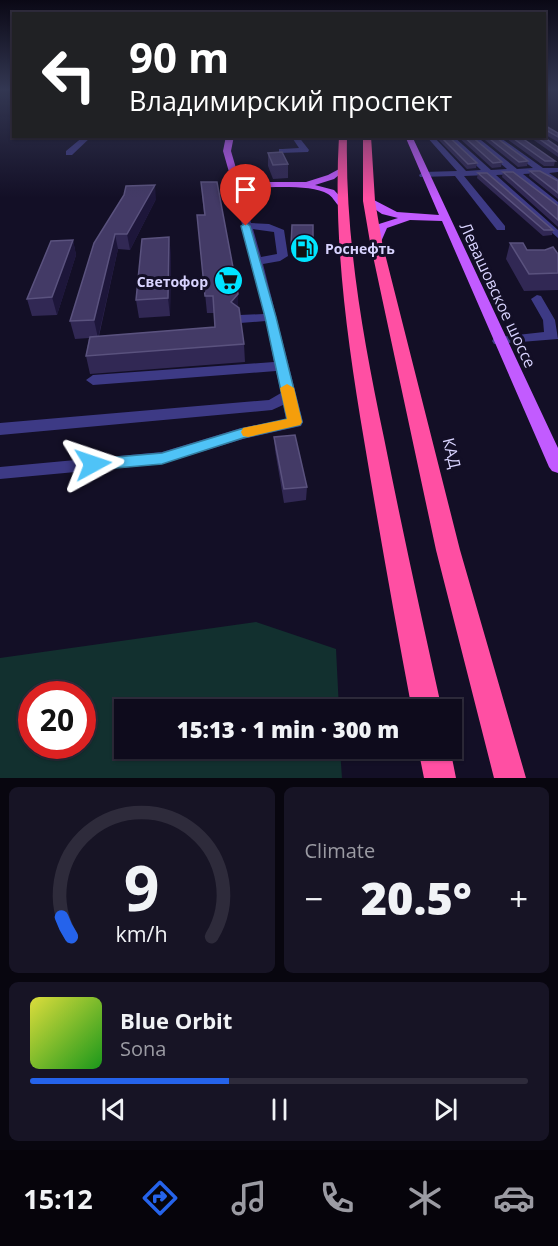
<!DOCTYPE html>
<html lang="en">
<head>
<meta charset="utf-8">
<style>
	body { margin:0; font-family:"Open Sans",sans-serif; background:#171425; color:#f1f3f6; height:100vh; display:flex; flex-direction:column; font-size:22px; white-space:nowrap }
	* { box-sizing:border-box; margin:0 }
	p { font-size:20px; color:#9b9ba3 }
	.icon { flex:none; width:33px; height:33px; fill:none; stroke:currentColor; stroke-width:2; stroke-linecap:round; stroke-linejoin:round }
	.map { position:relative; height:778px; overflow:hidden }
	.sheet { display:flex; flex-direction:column; gap:9px; padding:9px; background:#08060f; flex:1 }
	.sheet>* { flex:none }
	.top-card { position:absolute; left:12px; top:12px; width:534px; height:126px; border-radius:0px; box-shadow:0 2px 4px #0004,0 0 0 2px #2e2b3b; background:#202124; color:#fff; overflow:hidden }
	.speed { position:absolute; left:18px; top:681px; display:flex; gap:12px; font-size:30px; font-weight:700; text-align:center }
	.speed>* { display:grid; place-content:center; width:78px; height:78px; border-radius:50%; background:#0e0b1c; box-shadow:0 2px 4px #0004,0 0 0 2px #2e2b3b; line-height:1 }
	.speed .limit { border:9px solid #d22; background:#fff; color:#111 }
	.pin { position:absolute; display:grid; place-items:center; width:51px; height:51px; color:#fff; margin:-62px -26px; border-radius:50% 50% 50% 0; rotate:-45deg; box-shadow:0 0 6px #0007 }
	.pin .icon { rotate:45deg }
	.me { position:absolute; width:66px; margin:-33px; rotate:85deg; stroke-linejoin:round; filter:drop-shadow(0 0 4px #0008) }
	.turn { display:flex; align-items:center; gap:21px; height:126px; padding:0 18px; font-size:27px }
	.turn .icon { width:78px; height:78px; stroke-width:2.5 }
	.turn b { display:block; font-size:42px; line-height:51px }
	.big { font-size:45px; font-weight:800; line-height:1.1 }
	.sheet .card { flex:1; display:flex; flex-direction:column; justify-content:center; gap:9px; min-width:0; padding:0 21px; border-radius:9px; background:#171425 }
	.sheet .dial { align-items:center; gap:0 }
	.dial svg { height:156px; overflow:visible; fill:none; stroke:#2e2b3b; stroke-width:7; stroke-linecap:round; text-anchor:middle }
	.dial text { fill:#f1f3f6; stroke:none }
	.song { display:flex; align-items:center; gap:18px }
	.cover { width:72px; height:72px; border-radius:9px; background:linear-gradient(135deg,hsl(60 70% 55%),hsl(120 70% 35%)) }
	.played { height:6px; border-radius:3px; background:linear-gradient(90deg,#2563eb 40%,#2e2b3b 40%) }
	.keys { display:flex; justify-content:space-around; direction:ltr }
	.heat { display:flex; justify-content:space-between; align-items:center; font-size:33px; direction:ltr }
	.sheet .tiles { flex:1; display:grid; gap:9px; grid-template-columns:1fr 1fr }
	.card:last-child { grid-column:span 2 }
	.trip { position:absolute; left:114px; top:699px; width:348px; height:60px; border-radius:0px; background:#0e0b1c; box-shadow:0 2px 4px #0004,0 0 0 2px #2e2b3b; font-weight:800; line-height:60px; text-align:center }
	.tabs { display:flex; height:96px; justify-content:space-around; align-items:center; background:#06040b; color:#9b9ba3 }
	.tabs .icon { width:42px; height:42px }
	.tabs .current { color:#2563eb }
	.tabs b { font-size:27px; color:#f1f3f6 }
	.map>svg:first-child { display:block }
	.green { fill:#12302f; fill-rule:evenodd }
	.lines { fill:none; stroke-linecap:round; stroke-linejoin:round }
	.minor { fill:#3d3a85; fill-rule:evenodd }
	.major { fill:#c25bff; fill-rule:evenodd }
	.highway { fill:#ff4fa3; fill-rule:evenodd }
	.wall { fill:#312854 }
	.shaded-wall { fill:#1d163a }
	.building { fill:#433a66; stroke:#5a527e; stroke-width:1.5 }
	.route { fill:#4fc3f7; stroke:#337fa1; stroke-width:1.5 }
	.slow { fill:#f59e0b }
	.labels { text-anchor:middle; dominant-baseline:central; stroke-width:6; stroke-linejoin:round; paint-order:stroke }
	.far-poi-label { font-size:14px; font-weight:bold; fill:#d9d4ff; stroke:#130f26; text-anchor:start }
	.street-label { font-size:16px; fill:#d9d4ff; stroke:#130f26 }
</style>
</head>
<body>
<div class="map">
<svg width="558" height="778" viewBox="0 0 558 778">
	<rect width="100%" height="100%" fill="#130f26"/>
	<!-- green -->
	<path class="green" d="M 256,622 L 336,649 L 339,709 L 124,710 L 124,748 L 340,749 L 342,778 L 0,778 L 0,658 ZM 82,694 L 82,746 L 32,746 L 32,694 Z"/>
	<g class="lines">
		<!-- minor -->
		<path class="minor" d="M 84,136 L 92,136 L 72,155 L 66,155 L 66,151 Z
			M 291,136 L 298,136 L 309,150 L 308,152 L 279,153 L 279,149 L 282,149 L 299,148 Z
			M 426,136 L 433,136 L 466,171 L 481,170 L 445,136 L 453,136 L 491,170 L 507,169 L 468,136 L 476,136 L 517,169 L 533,168 L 490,136 L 498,136 L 543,168 L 558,168 L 558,172 L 549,173 L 558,179 L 558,186 L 539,173 L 523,174 L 558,202 L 558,210 L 513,174 L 496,175 L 558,230 L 558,238 L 487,175 L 464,176 L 505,226 L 505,230 L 497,230 L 455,176 L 420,177 L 419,175 L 423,172 L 457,171 Z
			M 236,181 L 240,184 L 251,223 L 269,224 L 284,230 L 288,256 L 280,261 L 263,264 L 303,422 L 301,426 L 243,439 L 162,464 L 0,479 L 0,467 L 162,452 L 241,428 L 286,419 L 283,405 L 272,410 L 0,435 L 0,423 L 269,400 L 281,393 L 276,371 L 93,385 L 86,380 L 93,375 L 274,362 L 266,321 L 240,323 L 234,319 L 240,315 L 264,314 L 232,184 ZM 253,229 L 274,232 L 277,254 L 261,257 Z
			M 537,295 L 541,296 L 555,320 L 558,339 L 494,344 L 492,341 L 494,338 L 499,337 L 544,332 L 543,320 L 531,299 Z"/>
		<!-- major -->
		<path class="major" d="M 226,136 L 234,136 L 231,151 L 240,182 L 306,182 L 328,175 L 341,168 L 345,170 L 334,179 L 315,185 L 334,190 L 346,203 L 338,205 C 335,202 332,196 328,194 C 309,182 258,190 233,186 L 223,151 Z
			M 405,136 L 412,136 L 558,448 L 558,473 L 552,471 L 549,467 L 442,221 L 410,220 L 387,228 L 380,244 L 371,242 L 379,224 L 398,218 L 382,214 L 366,203 L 366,199 L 372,199 L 397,212 L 439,215 Z"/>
		<!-- highway -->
		<path class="highway" d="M 339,136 L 347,136 C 345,239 363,338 384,438 C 402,529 422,619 442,710 L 412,710 C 395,620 379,530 364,440 C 347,339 333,239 339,136 Z
			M 363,136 L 371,136 L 375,201 L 382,242 L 460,550 L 526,778 L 494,778 L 436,550 L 370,242 L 363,201 Z
			M 418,748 L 450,748 L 456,778 L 424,778 Z"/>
	</g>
	<!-- wall -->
	<path class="wall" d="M 544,125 L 558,133 L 558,142 L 544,134 Z
		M 105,136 L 179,136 L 177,139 Z
		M 435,136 L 448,136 L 477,163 L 476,168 L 467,169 Z
		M 457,136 L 471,136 L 502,162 L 501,167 L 492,168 Z
		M 480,136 L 494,136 L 528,161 L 527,166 L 518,167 Z
		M 503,136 L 519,136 L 555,161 L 554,166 L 544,166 Z
		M 528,136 L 542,136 L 558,147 L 558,157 Z
		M 268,153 L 288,164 L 288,178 L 273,179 L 268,166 Z
		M 530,171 L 558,181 L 558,199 L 529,176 Z
		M 503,172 L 558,206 L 558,227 L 502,177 Z
		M 478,173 L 553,230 L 552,235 L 543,236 L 477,178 Z
		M 201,182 L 238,294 L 238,307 L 244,344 L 245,362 L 90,374 L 86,356 L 89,338 L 75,339 L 70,321 L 94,243 L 156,199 L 130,250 L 118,249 L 99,336 L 215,327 L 214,313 L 207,313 L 197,215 L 204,215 Z
		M 292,225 L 313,225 L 313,252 L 291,252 Z
		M 73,240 L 76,255 L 57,315 L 32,316 L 27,299 Z
		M 510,243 L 527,250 L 558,254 L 558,290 L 524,291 L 506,259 Z
		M 171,253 L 170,316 L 139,318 L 136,300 Z
		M 274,437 L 307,487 L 306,500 L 284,503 L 275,450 Z"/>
	<!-- shaded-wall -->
	<path class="shaded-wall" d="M 155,185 L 156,199 L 130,250 L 127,234 Z
		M 115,234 L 118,249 L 98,338 L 94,320 Z
		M 169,237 L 171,253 L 170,316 L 168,298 Z
		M 73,240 L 76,255 L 57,315 L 52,297 Z
		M 238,294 L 238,311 L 231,302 Z"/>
	<!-- building -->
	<path class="building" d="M 544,125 L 558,133 L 558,137 L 546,130 L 544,130 Z
		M 440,136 L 448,136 L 477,163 L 468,164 Z
		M 463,136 L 471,136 L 502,162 L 493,163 Z
		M 486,136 L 494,136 L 528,161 L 519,162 Z
		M 510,136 L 519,136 L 555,161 L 545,161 Z
		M 535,136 L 542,136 L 558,147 L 558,152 Z
		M 282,152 L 288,164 L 273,165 L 268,153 Z
		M 530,171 L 540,171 L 558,181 L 558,193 Z
		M 503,172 L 513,172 L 558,206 L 558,220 Z
		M 478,173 L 487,173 L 553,230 L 544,230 Z
		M 201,182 L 217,182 L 238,294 L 231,302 L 239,308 L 244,344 L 86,356 L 90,337 L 215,327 L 213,296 L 205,296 L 197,215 L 205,215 Z
		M 155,185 L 127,234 L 115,234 L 94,320 L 70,321 L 94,243 L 124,195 L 126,186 Z
		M 292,225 L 313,225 L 313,247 L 291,246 Z
		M 169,237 L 168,298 L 136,300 L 142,239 Z
		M 73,240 L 52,297 L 27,299 L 51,241 Z
		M 510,243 L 523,243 L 527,250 L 545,250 L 553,247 L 558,254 L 558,273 L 529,274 Z
		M 295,435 L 307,487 L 284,489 L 274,437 Z"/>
	<!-- sky -->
	<linearGradient id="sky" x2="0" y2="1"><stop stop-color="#0a0815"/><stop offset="0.45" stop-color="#333752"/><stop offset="1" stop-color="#333752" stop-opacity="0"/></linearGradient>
	<rect width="558" height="198" fill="url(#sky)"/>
	<!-- route -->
	<path class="route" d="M 246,223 L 250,226 L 276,317 L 302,422 L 300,425 L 243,438 L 162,464 L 93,470 L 87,468 L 85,464 L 87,460 L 93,459 L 162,453 L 241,429 L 287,419 L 265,317 L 241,226 Z"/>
	<!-- slow -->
	<path class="slow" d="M 287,384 L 294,388 L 302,422 L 300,425 L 248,437 L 243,436 L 241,432 L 243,428 L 287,419 L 280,388 Z"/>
	<!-- icons -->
	<defs>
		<symbol id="fuel-disc" viewBox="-11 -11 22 22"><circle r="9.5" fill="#00e5ff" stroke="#130f26"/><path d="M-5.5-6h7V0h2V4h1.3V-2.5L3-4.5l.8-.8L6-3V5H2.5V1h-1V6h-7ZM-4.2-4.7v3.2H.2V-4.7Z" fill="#111"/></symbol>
		<symbol id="supermarket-disc" viewBox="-11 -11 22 22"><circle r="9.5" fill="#00e5ff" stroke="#130f26"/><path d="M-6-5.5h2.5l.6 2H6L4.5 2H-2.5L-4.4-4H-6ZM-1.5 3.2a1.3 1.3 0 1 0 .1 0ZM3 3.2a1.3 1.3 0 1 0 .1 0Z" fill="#111"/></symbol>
	</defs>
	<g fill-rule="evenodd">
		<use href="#fuel-disc" x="288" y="232" width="33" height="33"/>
		<use href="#supermarket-disc" x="212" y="264" width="33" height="33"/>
	</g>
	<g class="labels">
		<!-- far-poi labels -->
		<g class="far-poi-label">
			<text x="325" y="248">Роснефть</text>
			<text x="208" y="281" text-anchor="end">Светофор</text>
		</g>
		<!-- street labels -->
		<g class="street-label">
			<text transform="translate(498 295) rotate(65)">Левашовское шоссе</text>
			<text transform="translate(452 453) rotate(76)">КАД</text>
		</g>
	</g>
</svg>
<div class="speed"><div class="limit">20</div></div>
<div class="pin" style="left:246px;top:226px;background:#d93025"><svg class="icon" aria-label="arrive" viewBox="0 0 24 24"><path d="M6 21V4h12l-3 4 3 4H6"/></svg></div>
<svg class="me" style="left:93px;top:464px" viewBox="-20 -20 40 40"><path d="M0-17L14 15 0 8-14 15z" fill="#4fc3f7" stroke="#fff" stroke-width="4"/></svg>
<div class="trip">15:13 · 1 min · 300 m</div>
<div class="top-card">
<div class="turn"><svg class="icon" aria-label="left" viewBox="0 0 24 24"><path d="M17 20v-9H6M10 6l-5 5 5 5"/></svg><div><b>90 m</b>Владимирский проспект</div></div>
</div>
</div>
<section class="sheet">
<div class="tiles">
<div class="card dial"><svg viewBox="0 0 100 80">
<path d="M14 69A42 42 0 1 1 86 69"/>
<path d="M14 69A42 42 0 0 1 9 59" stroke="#2563eb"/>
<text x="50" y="56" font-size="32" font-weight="700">9</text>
<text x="50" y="72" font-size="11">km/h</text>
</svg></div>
<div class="card"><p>Climate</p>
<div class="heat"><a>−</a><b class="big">20.5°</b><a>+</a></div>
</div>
<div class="card">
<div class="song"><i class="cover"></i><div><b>Blue Orbit</b><p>Sona</p></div></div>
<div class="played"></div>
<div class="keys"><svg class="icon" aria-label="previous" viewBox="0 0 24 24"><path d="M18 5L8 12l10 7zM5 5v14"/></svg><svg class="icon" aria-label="pause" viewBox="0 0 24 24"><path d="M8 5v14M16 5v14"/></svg><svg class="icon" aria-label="next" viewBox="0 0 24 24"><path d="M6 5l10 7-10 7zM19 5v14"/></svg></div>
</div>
</div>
</section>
<nav class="tabs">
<b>15:12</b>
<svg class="icon current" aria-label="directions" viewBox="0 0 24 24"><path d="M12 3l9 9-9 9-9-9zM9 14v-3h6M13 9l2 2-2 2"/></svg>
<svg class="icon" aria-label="music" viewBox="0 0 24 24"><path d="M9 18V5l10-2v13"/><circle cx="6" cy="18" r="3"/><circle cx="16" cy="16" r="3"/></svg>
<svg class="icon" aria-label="phone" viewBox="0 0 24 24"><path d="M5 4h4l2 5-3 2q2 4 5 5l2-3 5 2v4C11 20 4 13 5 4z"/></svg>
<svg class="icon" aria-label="climate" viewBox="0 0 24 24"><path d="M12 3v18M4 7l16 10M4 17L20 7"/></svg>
<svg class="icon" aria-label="car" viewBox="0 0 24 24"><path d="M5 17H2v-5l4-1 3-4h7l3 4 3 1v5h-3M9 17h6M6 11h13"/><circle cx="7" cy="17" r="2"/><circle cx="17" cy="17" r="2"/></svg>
</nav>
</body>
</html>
